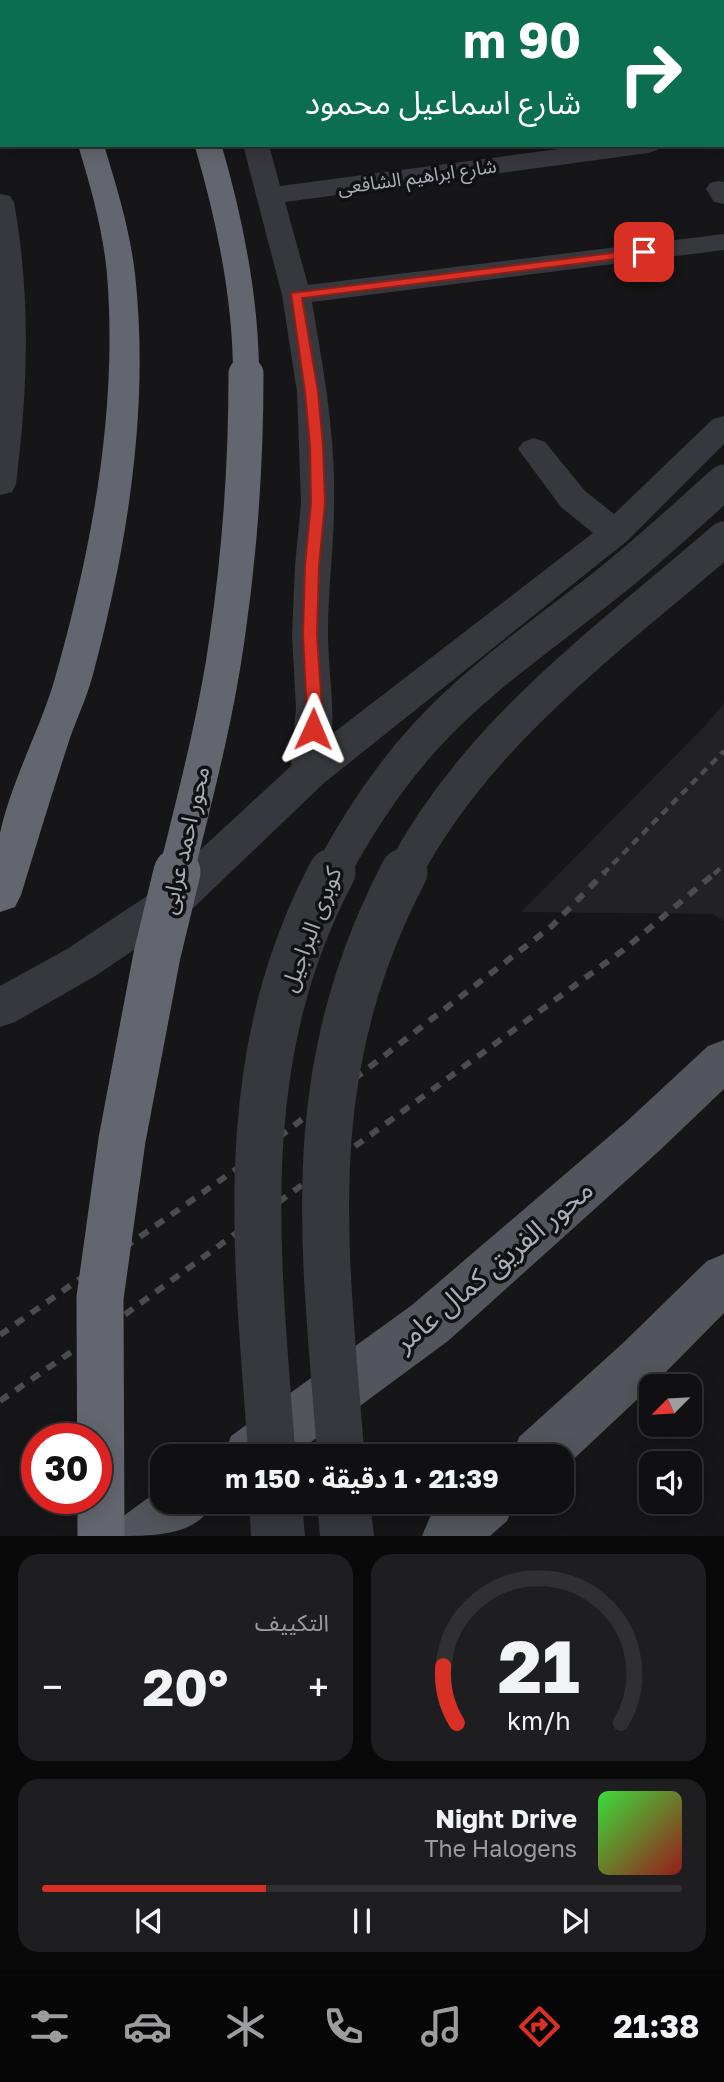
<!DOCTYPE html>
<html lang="ar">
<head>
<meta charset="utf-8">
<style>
	body { margin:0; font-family:"Golos Text","Noto Sans Arabic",sans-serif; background:#1e1e20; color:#f1f3f6; direction:rtl; height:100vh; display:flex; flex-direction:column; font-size:26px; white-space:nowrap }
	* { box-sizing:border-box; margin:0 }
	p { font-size:23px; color:#9c9d9f }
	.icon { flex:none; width:38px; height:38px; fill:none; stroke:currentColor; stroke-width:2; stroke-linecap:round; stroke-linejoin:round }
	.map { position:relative; height:1536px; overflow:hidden; direction:ltr }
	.panel { display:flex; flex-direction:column; gap:18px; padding:18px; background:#09090a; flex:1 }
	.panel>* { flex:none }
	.top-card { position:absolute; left:0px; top:0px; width:724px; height:147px; box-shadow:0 4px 18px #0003,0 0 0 2px #303032; direction:rtl; background:#0b6e4f; color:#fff; overflow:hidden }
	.needle { width:46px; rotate:246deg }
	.fabs { position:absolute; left:639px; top:1374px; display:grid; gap:14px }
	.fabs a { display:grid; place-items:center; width:63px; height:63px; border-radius:14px; background:#101012; box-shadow:0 4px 18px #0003,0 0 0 2px #303032; font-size:35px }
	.speed { position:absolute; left:21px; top:1423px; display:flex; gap:14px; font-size:35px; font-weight:700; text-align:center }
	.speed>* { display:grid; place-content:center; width:91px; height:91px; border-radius:50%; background:#101012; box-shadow:0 4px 18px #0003,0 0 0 2px #303032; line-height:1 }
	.speed .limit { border:10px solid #d22; background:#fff; color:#111 }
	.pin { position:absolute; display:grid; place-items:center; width:60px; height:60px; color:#fff; margin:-30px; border-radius:14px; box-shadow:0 4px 10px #0006 }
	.me { position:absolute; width:77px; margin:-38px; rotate:1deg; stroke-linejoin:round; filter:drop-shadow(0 0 5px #0008) }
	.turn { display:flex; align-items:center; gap:24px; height:147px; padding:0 28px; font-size:32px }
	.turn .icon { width:91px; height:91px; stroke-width:2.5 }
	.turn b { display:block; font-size:49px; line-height:60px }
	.big { font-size:52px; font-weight:700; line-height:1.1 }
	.panel .card { flex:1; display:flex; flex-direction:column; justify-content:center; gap:10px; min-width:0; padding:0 24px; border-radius:21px; background:#1e1e20 }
	.panel .dial { align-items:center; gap:0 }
	.dial svg { height:182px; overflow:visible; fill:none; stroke:#303032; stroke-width:7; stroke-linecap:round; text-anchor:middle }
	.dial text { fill:#f1f3f6; stroke:none }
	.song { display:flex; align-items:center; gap:21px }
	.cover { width:84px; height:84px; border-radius:10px; background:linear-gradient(135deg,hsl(120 70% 55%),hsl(0 70% 35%)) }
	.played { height:7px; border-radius:4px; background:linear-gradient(90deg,#d93025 35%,#303032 35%) }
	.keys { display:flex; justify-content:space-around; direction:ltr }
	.heat { display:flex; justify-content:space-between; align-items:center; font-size:38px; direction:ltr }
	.panel .tiles { flex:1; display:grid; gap:18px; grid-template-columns:1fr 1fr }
	.card:last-child { grid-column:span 2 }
	.trip { position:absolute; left:150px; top:1444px; width:424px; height:70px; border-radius:21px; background:#101012; box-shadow:0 4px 18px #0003,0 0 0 2px #303032; font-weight:700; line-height:70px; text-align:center; direction:rtl }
	.dock { display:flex; height:112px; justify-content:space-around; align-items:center; background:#060607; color:#9c9d9f }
	.dock .icon { width:49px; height:49px }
	.dock .on { color:#d93025 }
	.dock b { font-size:32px; color:#f1f3f6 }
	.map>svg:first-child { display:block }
	.built { fill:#222225 }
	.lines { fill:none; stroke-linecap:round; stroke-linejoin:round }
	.minor { fill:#37383d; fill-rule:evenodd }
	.major { fill:#53555c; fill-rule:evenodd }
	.highway { fill:#63666e; fill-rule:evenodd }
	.rail-far1 { stroke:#4a4c52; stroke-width:4.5; stroke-dasharray:8 6; stroke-linecap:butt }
	.rail { stroke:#4a4c52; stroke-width:6; stroke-dasharray:10 9; stroke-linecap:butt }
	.minor-bridge-far1 { stroke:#37383d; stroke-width:35 }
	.minor-bridge { stroke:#37383d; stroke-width:47 }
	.highway-bridge-far2 { stroke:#63666e; stroke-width:26 }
	.highway-bridge-far1 { stroke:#63666e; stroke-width:35 }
	.highway-bridge { stroke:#63666e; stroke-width:47 }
	.route { fill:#d93025; stroke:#8d1f18; stroke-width:2 }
	.labels { text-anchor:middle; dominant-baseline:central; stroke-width:7; stroke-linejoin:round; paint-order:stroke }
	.far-street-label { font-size:19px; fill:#a8adb8; stroke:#111113 }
	.street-label { font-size:23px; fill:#a8adb8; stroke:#111113 }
	.near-street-label { font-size:28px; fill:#a8adb8; stroke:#111113 }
</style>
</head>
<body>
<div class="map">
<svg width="724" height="1536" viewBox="0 0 724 1536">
	<rect width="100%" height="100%" fill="#161618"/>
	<!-- built -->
	<path class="built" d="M 724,703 L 724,921 L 713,914 L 521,912 L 706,725 Z"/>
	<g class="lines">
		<!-- minor -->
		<path class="minor" d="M 375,0 L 410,0 L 374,2 Z
			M 694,0 L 724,0 L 724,5 L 723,2 L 693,2 Z
			M 723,22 L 724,22 L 724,36 L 723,36 Z
			M 0,45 L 2,45 L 2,59 L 0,59 Z
			M 723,56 L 724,56 L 724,70 L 723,70 Z
			M 723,127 L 724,127 L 724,143 L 723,143 Z
			M 243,145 L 269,145 L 280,186 L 588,145 L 661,145 L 657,150 L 648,153 L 285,202 L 308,285 L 724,234 L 724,250 L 312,302 C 323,368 336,436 334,504 C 334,547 328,589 328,632 C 328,666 334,700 332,734 L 593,533 L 561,507 L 518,449 L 523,442 L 534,438 L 545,442 L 585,491 L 614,514 L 713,419 L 724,416 L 724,444 L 627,541 L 324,783 L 189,912 L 97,975 L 15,1022 L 0,1027 L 0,986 L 67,949 L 159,888 L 291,766 L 296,708 L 292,635 L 295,566 L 301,503 L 297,392 L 282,295 Z
			M 719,181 L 724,182 L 724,204 L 714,202 L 706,189 L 710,183 Z
			M 0,194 L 10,196 L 14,202 C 31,297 28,389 16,484 L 12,492 L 0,495 Z
			M 249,1502 L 302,1502 L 305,1536 L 251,1536 Z
			M 317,1502 L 370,1502 L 374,1536 L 320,1536 Z"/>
		<!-- major -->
		<path class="major" d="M 724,1040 L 724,1089 L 658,1152 L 448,1341 L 292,1456 L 224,1456 L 231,1436 L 412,1305 L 626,1122 L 708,1046 Z
			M 724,1254 L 724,1313 L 659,1379 L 562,1470 L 562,1456 L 512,1456 L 519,1437 L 623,1343 L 707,1261 Z
			M 163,1487 L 163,1502 L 213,1502 C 198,1536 156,1536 114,1536 L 122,1517 Z
			M 448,1502 L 515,1502 L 507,1521 L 490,1536 L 422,1536 L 430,1517 Z"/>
		<!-- highway -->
		<path class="highway" d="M 24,0 L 46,0 L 47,2 L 24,2 Z
			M 130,0 L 152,0 L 153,2 L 130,2 Z
			M 78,145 L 104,145 C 117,188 130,230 135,274 C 150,408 127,549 92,678 C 86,699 77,718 70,738 C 53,790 37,843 21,895 L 15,907 L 0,912 C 0,887 0,857 0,833 C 12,779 40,730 55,678 C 92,548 118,410 107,274 C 103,230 91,188 78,145 Z"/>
		<!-- rail-far1 -->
		<path class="rail-far1" d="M 603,874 L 724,751
			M 714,874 L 724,865"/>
		<!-- rail -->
		<path class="rail" d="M 0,1335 L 252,1158 L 552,926 L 605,872
			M 0,1401 L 116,1321 L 626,948 L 716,872"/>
		<!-- minor-bridge-far1 -->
		<path class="minor-bridge-far1" d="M 331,874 C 357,825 387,779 424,738 C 479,677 549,631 612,580 C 651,549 687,515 724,482
			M 403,874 C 477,732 607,641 724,539"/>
		<!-- minor-bridge -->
		<path class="minor-bridge" d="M 272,1456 C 257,1252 232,1061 332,872
			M 341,1456 C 324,1240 299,1074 404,872"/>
		<!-- highway-bridge-far2 -->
		<path class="highway-bridge-far2" d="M 208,145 C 230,220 246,297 246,375"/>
		<!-- highway-bridge-far1 -->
		<path class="highway-bridge-far1" d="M 176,874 C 195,797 216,718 227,639 C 240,551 246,463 246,374"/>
		<!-- highway-bridge -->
		<path class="highway-bridge" d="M 101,1536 L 100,1298 L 122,1140 L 157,955 L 177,872"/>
	</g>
	<!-- route -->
	<path class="route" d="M 644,249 L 648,250 L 648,255 L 302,298 L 318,392 L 323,446 L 325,503 L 319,566 L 317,635 L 322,708 L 319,733 L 308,733 L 303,635 L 305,566 L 311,503 L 310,446 L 305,392 L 291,293 Z"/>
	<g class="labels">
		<!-- far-street labels -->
		<g class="far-street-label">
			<text transform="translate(417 176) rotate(-8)">شارع ابراهيم الشافعى</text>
		</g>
		<!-- street labels -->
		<g class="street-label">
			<text transform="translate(184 840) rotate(-77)">محور احمد عرابى</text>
			<text transform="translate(310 929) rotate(-69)">كوبرى البراجيل</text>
		</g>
		<!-- near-street labels -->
		<g class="near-street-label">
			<text transform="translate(493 1265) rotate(-40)">محور الفريق كمال عامر</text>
		</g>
	</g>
</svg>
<div class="fabs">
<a><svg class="needle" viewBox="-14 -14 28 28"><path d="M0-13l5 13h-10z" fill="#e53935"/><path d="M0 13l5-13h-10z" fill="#9c9d9f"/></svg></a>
<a><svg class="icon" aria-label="sound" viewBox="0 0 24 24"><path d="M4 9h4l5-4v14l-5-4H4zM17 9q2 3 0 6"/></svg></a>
</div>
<div class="speed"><div class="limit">30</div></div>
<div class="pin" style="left:644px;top:252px;background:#d93025"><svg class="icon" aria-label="arrive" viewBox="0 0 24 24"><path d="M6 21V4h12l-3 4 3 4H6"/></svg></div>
<svg class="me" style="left:313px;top:729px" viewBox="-20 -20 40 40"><path d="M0-17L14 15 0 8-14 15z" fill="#d93025" stroke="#fff" stroke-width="4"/></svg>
<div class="trip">21:39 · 1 دقيقة · 150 m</div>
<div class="top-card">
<div class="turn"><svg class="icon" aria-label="right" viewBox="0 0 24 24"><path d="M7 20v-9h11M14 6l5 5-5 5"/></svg><div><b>90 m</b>شارع اسماعيل محمود</div></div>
</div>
</div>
<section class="panel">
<div class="tiles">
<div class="card dial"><svg viewBox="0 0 100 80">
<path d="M14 69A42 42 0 1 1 86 69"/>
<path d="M14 69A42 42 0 0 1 8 44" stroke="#d93025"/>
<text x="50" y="56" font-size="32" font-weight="700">21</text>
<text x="50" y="72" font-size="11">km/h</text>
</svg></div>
<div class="card"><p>التكييف</p>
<div class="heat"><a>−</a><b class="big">20°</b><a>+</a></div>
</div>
<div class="card">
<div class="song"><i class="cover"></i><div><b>Night Drive</b><p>The Halogens</p></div></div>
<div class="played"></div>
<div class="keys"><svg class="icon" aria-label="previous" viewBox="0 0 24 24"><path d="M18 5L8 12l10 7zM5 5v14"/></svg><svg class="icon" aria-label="pause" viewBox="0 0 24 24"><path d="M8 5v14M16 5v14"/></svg><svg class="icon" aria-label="next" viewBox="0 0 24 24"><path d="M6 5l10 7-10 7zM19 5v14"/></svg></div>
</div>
</div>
</section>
<nav class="dock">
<b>21:38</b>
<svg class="icon on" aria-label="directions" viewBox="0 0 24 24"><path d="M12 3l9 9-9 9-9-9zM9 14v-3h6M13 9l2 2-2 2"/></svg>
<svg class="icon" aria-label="music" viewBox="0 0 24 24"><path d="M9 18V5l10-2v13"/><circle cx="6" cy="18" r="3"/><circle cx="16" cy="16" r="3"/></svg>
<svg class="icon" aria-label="phone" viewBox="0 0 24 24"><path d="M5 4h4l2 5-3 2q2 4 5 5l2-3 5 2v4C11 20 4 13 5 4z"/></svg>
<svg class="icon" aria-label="climate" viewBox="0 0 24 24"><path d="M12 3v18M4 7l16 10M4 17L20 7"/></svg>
<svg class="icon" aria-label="car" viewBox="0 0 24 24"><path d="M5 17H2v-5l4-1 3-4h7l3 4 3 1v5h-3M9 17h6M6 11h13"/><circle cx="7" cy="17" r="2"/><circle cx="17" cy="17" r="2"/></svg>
<svg class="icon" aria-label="filters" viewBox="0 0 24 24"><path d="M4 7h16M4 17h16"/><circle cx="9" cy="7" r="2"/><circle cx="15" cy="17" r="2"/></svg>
</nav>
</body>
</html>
